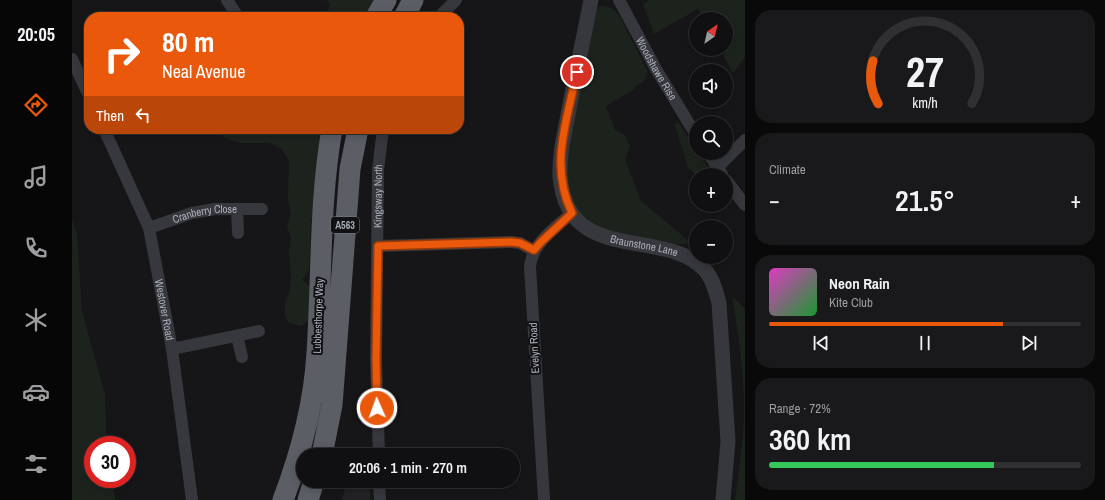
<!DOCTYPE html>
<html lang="en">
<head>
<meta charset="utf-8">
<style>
	body { margin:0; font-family:"Archivo Narrow",sans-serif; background:#19191b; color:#f1f3f6; height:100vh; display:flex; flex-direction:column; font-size:15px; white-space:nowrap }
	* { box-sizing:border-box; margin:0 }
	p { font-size:13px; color:#9c9d9f }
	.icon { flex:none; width:22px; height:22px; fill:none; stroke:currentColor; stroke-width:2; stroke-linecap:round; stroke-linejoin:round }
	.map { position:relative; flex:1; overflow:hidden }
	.side { display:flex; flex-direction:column; gap:10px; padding:10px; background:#09090a; width:360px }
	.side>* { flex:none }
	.guide { position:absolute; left:12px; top:12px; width:380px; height:122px; border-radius:16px; box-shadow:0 2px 10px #0003,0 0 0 1px #303032; background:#ea580c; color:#fff; overflow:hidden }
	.needle { width:26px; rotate:34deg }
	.fabs { position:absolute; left:617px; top:12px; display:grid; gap:8px }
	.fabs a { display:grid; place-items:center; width:44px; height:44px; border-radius:50%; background:#101012; box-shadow:0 2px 10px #0003,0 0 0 1px #303032; font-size:20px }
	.speed { position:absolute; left:12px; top:436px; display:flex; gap:8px; font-size:20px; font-weight:700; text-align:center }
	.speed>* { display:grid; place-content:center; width:52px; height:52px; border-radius:50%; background:#101012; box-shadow:0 2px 10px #0003,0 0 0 1px #303032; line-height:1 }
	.speed .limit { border:6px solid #d22; background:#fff; color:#111 }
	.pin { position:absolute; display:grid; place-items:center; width:34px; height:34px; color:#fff; margin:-17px; border:2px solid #fff; border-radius:50%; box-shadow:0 1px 4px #0007 }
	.me { position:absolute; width:44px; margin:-22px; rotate:358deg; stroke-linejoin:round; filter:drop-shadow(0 0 3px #0008) }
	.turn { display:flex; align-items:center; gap:14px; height:84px; padding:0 12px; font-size:18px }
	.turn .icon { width:52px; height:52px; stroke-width:2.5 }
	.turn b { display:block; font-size:28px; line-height:34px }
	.then { display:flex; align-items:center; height:38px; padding:0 12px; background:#0003; gap:8px; font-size:15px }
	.big { font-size:30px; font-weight:600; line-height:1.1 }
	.side .card { flex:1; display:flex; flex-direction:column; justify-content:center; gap:6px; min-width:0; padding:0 14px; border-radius:16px; background:#19191b }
	.side .dial { align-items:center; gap:0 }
	.dial svg { height:104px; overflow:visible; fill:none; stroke:#303032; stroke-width:7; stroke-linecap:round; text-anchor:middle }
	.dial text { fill:#f1f3f6; stroke:none }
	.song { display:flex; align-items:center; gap:12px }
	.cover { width:48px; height:48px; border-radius:6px; background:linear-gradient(135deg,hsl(310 70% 55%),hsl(130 70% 35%)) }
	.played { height:4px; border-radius:2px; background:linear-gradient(90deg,#ea580c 75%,#303032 75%) }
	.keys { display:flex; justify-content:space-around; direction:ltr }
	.heat { display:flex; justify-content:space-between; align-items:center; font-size:22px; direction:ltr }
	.charge { height:6px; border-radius:3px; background:linear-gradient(90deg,#34c759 72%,#303032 0) }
	.trip { position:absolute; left:224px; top:448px; width:224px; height:40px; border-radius:20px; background:#101012; box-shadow:0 2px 10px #0003,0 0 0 1px #303032; font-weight:600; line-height:40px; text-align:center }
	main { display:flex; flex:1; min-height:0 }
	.tabs { display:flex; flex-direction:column; width:72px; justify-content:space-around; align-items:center; background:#060607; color:#9c9d9f }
	.tabs .icon { width:28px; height:28px }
	.tabs .active { color:#ea580c }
	.tabs b { font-size:18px; color:#f1f3f6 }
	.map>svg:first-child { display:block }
	.built { fill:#222225 }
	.green { fill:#1c231d }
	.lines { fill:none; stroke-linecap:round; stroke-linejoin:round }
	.minor { stroke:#37383d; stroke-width:12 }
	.tertiary { stroke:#37383d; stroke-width:15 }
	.trunk { stroke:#5b5e65; stroke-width:21 }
	.route-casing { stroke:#983908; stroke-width:10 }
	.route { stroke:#ea580c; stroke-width:7 }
	.labels { text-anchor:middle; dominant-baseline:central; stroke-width:4; stroke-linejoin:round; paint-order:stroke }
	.shield { fill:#111113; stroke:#7b7e86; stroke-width:1 }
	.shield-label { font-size:10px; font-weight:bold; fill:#a8adb8 }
	.street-label { font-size:11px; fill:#a8adb8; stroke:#111113 }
</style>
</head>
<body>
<main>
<nav class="tabs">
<b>20:05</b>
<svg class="icon active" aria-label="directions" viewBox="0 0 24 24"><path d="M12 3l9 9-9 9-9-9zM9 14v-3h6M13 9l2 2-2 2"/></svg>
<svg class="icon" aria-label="music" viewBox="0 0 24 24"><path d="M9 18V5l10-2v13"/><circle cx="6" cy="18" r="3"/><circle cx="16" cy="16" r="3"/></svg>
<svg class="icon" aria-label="phone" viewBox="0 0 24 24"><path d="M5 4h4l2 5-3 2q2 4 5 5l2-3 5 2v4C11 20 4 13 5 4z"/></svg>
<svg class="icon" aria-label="climate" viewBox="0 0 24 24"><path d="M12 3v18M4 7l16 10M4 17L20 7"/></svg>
<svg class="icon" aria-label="car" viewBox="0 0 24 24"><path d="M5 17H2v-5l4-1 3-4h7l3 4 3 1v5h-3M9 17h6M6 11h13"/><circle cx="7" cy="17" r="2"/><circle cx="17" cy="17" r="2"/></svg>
<svg class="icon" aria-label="filters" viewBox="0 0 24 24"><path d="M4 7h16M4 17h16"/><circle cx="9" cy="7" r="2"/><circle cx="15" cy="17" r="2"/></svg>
</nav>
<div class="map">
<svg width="673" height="500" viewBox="0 0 673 500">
	<rect width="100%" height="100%" fill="#161618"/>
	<!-- built -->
	<path class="built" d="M 275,481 L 298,481 L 298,500 L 270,500 Z"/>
	<!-- green -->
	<path class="green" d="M 255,0 L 305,0 L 294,17 L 254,17 L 258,5 Z
		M 578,0 L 673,0 L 673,57 L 661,73 L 648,49 L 654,49 L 654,19 L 632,19 L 626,9 L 582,34 L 571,4 Z
		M 528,6 C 537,6 541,8 547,15 L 576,72 L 572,81 L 563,87 L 563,89 L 534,106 L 543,130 L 553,135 L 558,146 L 553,159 L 569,201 L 619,243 C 604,247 588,239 572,238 C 546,237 516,228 502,203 C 481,164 512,57 521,13 Z
		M 606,122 L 624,149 L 624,153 L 626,153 L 641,175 L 625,175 L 616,168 L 603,125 Z
		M 150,129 L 210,129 L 216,134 L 224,133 L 225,129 L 251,129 L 242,191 L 243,207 L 239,220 L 237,270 L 230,280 L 240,288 L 236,322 L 228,326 L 216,322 L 213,314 L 213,303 L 218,291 L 219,278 L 217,252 L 219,238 L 215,226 L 219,215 L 216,199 L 217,162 L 210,149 L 197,143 L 167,143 L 151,137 Z
		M 0,220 L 5,233 L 10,311 L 33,395 L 35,445 L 21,445 L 21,479 L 40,479 L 43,500 L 0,500 Z
		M 660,296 L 673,309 L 673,500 L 663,500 C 667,474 670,447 672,421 C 673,380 667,337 660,296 Z"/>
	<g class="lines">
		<!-- minor -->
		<g class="minor">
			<path d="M 155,0 L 166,17"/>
			<path id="s1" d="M 547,0 L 584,69 L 624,135"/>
			<path d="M 367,17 L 384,0"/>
			<path d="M 0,59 L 17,96"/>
			<path id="s2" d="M 32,129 L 77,228 L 100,349 L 120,500"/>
			<path d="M 636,153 L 650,174"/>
			<path d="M 645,168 L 673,140"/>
			<path d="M 654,180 L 673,205"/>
			<path d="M 165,209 L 166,233"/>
			<path id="s3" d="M 77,228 L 120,213 L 143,209 L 190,209"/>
			<path d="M 306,246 L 439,242 L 448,243 L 462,251"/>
			<path d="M 165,336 L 170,357"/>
			<path d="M 100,349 L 187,331"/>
			<path id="s4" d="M 307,455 L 304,360 L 306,170 L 311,129"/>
			<path d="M 307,481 L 308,500"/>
			<path d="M 472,500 L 458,267 C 460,243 483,228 500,213"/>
		</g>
		<!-- tertiary -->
		<path class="tertiary" id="s5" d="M 519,0 C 512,35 505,69 498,104 C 494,128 487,151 488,176 C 495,267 593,226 633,270 C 641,279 644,292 647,303 L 656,441 L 651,500"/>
		<!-- trunk -->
		<path class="trunk" d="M 304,17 L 314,0
			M 332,17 L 341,0
			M 250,455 L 260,405 L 278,169 L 286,129
			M 211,500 C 229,453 242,403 245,353 C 250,278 247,203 260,129
			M 236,500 L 242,481"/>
	</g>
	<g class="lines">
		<defs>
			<path id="route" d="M 305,408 L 304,360 L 306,246 L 439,242 L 448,243 L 462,250 L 469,242 L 500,213 C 477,165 495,121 505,72"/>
		</defs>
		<!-- route casing -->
		<use href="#route" class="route-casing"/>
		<!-- route -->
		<use href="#route" class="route"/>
	</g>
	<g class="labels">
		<!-- shield labels -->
		<rect class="shield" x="259" y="217" width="28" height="16" rx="3"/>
		<g class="shield-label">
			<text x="273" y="225">A563</text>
		</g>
		<!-- street labels -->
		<g class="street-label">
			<text stroke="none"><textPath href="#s1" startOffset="78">Woodshawe Rise</textPath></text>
			<text stroke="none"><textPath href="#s4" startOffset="259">Kingsway North</textPath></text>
			<text stroke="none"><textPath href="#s3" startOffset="58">Cranberry Close</textPath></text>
			<text stroke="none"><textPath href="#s5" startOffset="300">Braunstone Lane</textPath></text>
			<text stroke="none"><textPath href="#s2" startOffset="192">Westover Road</textPath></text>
			<text transform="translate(246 316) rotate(-88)">Lubbesthorpe Way</text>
			<text transform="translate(462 348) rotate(-93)">Evelyn Road</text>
		</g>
	</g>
</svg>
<div class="fabs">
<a><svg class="needle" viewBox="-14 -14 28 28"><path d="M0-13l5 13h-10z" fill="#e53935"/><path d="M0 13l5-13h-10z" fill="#9c9d9f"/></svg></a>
<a><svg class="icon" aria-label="sound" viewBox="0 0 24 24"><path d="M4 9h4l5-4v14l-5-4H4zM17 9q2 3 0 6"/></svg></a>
<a><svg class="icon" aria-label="search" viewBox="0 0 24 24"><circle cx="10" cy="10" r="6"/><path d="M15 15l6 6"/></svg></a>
<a>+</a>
<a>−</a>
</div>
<div class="speed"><div class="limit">30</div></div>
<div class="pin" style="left:505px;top:72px;background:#d93025"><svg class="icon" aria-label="arrive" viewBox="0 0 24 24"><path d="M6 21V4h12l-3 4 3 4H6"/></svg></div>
<svg class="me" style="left:305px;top:408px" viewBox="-20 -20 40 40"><circle r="17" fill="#ea580c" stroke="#fff" stroke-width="3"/><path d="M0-11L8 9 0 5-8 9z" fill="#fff"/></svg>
<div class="trip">20:06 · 1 min · 270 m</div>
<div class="guide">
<div class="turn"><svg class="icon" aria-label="right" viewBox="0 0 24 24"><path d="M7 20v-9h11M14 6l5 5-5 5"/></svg><div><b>80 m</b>Neal Avenue</div></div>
<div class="then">Then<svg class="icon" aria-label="left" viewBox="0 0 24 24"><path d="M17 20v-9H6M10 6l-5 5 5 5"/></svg></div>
</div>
</div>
<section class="side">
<div class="card dial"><svg viewBox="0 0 100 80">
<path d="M14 69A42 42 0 1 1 86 69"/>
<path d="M14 69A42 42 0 0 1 10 36" stroke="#ea580c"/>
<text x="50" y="56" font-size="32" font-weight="700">27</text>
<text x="50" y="72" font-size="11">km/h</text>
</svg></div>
<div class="card"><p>Climate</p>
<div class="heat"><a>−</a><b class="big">21.5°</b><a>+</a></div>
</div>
<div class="card">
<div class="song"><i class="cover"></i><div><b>Neon Rain</b><p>Kite Club</p></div></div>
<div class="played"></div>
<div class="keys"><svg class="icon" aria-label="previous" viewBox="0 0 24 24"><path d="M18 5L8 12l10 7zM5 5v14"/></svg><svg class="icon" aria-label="pause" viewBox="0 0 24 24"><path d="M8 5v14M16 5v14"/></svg><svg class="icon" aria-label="next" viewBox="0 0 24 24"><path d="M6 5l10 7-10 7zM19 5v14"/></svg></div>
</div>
<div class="card"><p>Range · 72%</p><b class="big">360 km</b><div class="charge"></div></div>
</section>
</main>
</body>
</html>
